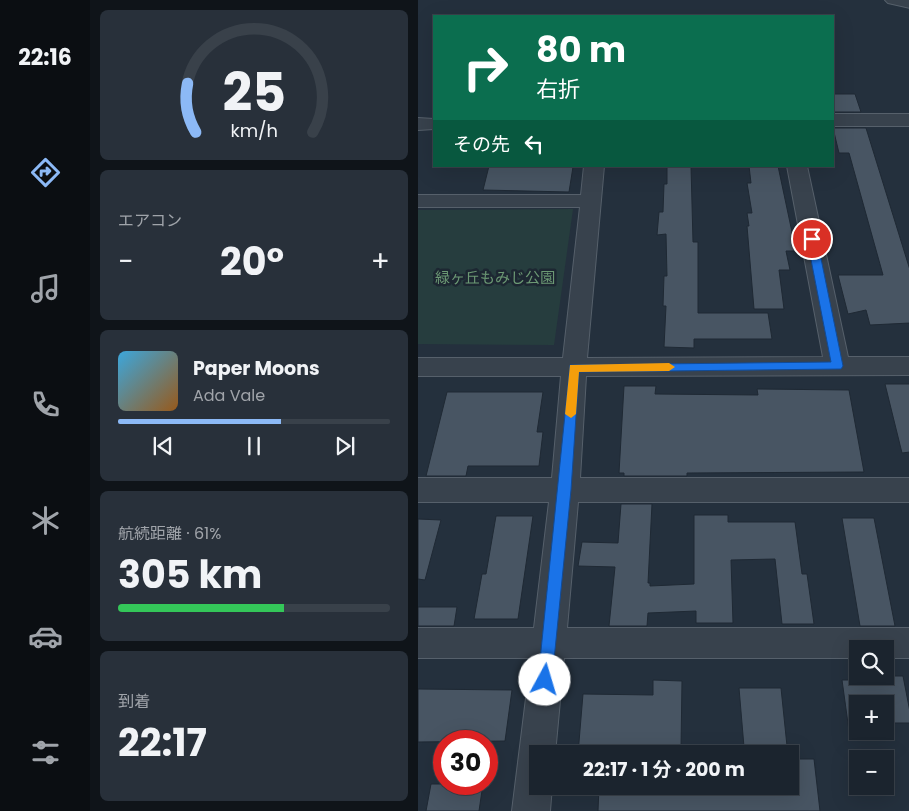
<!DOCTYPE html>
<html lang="ja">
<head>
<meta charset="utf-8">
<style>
	body { margin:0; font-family:Poppins,"Noto Sans JP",sans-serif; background:#28303a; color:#f1f3f6; height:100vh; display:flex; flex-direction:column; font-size:19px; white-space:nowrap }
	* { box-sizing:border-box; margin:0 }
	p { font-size:16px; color:#a0a4aa }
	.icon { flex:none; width:28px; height:28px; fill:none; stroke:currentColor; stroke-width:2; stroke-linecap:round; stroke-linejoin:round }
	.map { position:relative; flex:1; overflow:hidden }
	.sheet { display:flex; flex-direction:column; gap:10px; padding:10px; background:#0f1419; width:328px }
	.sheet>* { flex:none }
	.hud { position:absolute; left:15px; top:15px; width:401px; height:152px; border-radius:0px; box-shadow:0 5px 20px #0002,0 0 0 1px #39414a; background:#0b6e4f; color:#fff; overflow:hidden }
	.controls { position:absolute; left:431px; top:640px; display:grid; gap:10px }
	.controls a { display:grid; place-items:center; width:45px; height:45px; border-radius:0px; background:#1b242e; box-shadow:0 5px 20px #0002,0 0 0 1px #39414a; font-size:25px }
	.speed { position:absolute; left:15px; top:730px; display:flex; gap:10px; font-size:25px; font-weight:700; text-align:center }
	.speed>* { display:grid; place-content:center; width:65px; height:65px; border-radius:50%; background:#1b242e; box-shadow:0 5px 20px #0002,0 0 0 1px #39414a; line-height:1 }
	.speed .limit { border:8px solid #d22; background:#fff; color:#111 }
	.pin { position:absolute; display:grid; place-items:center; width:42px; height:42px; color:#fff; margin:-21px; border:2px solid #fff; border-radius:50%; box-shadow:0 1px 5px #0007 }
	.me { position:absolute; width:55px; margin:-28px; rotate:6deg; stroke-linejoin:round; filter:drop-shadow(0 0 4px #0008) }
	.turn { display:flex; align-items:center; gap:18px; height:105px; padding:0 20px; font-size:22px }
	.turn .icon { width:65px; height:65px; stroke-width:2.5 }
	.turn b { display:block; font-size:35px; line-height:42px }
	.then { display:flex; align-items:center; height:48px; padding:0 20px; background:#0003; gap:10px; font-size:19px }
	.big { font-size:38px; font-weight:700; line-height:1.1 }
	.sheet .card { flex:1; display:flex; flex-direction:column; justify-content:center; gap:8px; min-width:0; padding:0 18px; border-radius:8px; background:#28303a }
	.sheet .dial { align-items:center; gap:0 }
	.dial svg { height:130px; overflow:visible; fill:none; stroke:#39414a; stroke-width:7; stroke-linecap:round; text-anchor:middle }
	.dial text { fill:#f1f3f6; stroke:none }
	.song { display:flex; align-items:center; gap:15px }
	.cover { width:60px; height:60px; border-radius:8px; background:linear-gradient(135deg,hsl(200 70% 55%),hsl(30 70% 35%)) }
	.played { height:5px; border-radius:2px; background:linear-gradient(90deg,#8cb9f6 60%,#39414a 60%) }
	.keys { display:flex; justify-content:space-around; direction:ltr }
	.heat { display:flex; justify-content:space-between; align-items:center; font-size:28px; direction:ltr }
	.charge { height:8px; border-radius:4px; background:linear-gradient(90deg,#34c759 61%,#39414a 0) }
	.trip { position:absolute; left:111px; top:745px; width:270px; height:50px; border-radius:0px; background:#1b242e; box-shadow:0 5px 20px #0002,0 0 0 1px #39414a; font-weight:700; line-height:50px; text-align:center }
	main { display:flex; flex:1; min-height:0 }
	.tab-bar { display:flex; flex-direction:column; width:90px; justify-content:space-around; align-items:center; background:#0b0e12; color:#a0a4aa }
	.tab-bar .icon { width:35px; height:35px }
	.tab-bar .on { color:#8cb9f6 }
	.tab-bar b { font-size:22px; color:#f1f3f6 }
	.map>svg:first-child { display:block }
	.green { fill:#263d3e }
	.building { fill:#485563; stroke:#1f2934 }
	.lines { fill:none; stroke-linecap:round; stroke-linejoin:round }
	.street-casing { stroke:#56606b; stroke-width:2 }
	.street { fill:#38424d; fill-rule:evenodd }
	.route { fill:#1a73e8; stroke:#114b97 }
	.slow { fill:#f59e0b }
	.labels { text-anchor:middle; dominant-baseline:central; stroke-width:5; stroke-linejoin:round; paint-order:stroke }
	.park-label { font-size:15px; fill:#6c9974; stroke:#1d2732 }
</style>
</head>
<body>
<main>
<nav class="tab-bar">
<b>22:16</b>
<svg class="icon on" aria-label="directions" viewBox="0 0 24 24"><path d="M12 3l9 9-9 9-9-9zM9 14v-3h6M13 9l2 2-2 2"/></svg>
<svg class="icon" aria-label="music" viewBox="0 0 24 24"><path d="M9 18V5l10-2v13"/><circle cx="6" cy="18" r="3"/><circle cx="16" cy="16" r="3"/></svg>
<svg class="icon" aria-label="phone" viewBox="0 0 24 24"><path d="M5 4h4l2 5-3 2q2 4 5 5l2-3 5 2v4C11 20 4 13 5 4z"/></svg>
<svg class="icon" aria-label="climate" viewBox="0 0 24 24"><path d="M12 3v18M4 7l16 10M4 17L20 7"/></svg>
<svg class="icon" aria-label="car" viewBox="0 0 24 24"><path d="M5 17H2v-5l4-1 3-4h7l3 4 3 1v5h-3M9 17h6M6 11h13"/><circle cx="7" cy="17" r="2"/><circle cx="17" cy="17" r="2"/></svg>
<svg class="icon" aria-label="filters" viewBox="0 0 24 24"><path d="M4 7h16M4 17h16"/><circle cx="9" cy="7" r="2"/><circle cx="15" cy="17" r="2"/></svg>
</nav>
<section class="sheet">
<div class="card dial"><svg viewBox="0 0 100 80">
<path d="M14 69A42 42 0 1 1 86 69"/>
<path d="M14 69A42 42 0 0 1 9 39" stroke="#8cb9f6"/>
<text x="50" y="56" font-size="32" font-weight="700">25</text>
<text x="50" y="72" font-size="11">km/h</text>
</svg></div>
<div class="card"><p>エアコン</p>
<div class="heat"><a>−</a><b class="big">20°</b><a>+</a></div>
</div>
<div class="card">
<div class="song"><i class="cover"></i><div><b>Paper Moons</b><p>Ada Vale</p></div></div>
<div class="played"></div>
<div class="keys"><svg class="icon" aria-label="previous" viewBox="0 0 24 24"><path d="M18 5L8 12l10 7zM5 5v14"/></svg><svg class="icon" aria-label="pause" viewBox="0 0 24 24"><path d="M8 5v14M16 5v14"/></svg><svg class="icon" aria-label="next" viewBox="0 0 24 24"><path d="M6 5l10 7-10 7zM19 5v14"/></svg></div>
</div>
<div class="card"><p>航続距離 · 61%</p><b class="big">305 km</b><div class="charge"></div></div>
<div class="card"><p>到着</p><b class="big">22:17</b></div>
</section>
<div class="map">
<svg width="492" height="811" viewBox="0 0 492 811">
	<rect width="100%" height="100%" fill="#24303d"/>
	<!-- green -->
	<path class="green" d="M 155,209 L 136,345 L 0,344 L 0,210 Z"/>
	<!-- building -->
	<path class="building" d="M 415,94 L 437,94 L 443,112 L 415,112 Z
		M 415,128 L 448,128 L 492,270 L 492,323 L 452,325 L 448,310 L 430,314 L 420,275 L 465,275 L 431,153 L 421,153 Z
		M 71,166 L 155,167 L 151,192 L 65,190 Z
		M 249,166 L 273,166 L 275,242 L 280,242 L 280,313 L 350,313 L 354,339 L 276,339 L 276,348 L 246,347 L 248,306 L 245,306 L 246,276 L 249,276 L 248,234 L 239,235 L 241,212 L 245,212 L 246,184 L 249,184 Z
		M 331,166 L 360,166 L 378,251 L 368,251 L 372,270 L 361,270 L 366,309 L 336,309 L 329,226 L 331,226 L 329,213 L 334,213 L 329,183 L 333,183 Z
		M 467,384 L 492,384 L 492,452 L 484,453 Z
		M 206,386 L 238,386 L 237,394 L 340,395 L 339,389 L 431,390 L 446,472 L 269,473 L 269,476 L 206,476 L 206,473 L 201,473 Z
		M 29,392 L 125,392 L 119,432 L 125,432 L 121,466 L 50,466 L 48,476 L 8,476 Z
		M 203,504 L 234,504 L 230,583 L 232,583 L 232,586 L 276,584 L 276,515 L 310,515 L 310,522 L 377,522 L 384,574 L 389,574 L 396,624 L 364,624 L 357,559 L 313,560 L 315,623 L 278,623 L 278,611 L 230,613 L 229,626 L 191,626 L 197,567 L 160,566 L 164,542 L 200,543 Z
		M 78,516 L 115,516 L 100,619 L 56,619 L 64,574 L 68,574 Z
		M 424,518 L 456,518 L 477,626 L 442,626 Z
		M 0,519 L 23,520 L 7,580 L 0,579 Z
		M 0,607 L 39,607 L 36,626 L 0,626 Z
		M 461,676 L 485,676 L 492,712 L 492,723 L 468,723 L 468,704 L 440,704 L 440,731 L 463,731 L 464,738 L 432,738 L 424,680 L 461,680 Z
		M 235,680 L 264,681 L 263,748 L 210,748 L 210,754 L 160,754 L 165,694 L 235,695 Z
		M 321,688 L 363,688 L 369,746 L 326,747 Z
		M 0,689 L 94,690 L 87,741 L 0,742 Z
		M 372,759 L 396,759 L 402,811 L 180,811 L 181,786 L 372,786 Z
		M 13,784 L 65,784 L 61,811 L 8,811 Z"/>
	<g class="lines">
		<defs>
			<path id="street" d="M 467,0 L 492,0 L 492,8 L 470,3 Z
				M 415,114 L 492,114 L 492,126 L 415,126 Z
				M 0,118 L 16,119 L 16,129 L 0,130 Z
				M 166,166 L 186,166 L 169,358 L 405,357 L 369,166 L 389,166 L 430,357 L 492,357 L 492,375 L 168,376 L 162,478 L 492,478 L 492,502 L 160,502 L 149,628 L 492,628 L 492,658 L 468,658 L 468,649 L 440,649 L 440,658 L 146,658 L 137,754 L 120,754 L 120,786 L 134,786 L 132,811 L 94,811 L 113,658 L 0,658 L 0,628 L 116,628 L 131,502 L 0,502 L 0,478 L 134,478 L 143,376 L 0,376 L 0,358 L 145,358 L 162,207 L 0,207 L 0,195 L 163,195 Z"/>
		</defs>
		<!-- street casing -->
		<use href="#street" class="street-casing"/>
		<!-- street -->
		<use href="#street" class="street"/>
	</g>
	<!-- route -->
	<path class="route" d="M 394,236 L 399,239 L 425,366 L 423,369 L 161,372 L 153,490 L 134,680 L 132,685 L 127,687 L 122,685 L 120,680 L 152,365 L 413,362 L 389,239 Z"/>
	<!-- slow -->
	<path class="slow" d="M 251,363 L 257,367 L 251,371 L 161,372 L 158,414 L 153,418 L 147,414 L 152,365 Z"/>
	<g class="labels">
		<!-- park labels -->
		<g class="park-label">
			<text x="77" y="277">緑ヶ丘もみじ公園</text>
		</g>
	</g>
</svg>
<div class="controls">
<a><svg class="icon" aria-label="search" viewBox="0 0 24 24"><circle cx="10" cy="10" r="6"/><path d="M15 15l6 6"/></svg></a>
<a>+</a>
<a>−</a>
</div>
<div class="speed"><div class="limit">30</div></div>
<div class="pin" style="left:394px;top:239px;background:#d93025"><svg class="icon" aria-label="arrive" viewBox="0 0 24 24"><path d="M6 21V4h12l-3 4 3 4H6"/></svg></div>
<svg class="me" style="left:127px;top:680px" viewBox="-20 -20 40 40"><circle r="19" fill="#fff"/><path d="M0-13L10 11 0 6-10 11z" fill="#1a73e8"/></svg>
<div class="trip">22:17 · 1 分 · 200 m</div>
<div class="hud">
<div class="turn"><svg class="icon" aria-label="right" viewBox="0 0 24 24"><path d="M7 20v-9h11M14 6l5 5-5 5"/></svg><div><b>80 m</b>右折</div></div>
<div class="then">その先<svg class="icon" aria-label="left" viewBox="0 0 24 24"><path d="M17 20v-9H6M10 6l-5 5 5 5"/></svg></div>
</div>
</div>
</main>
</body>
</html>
